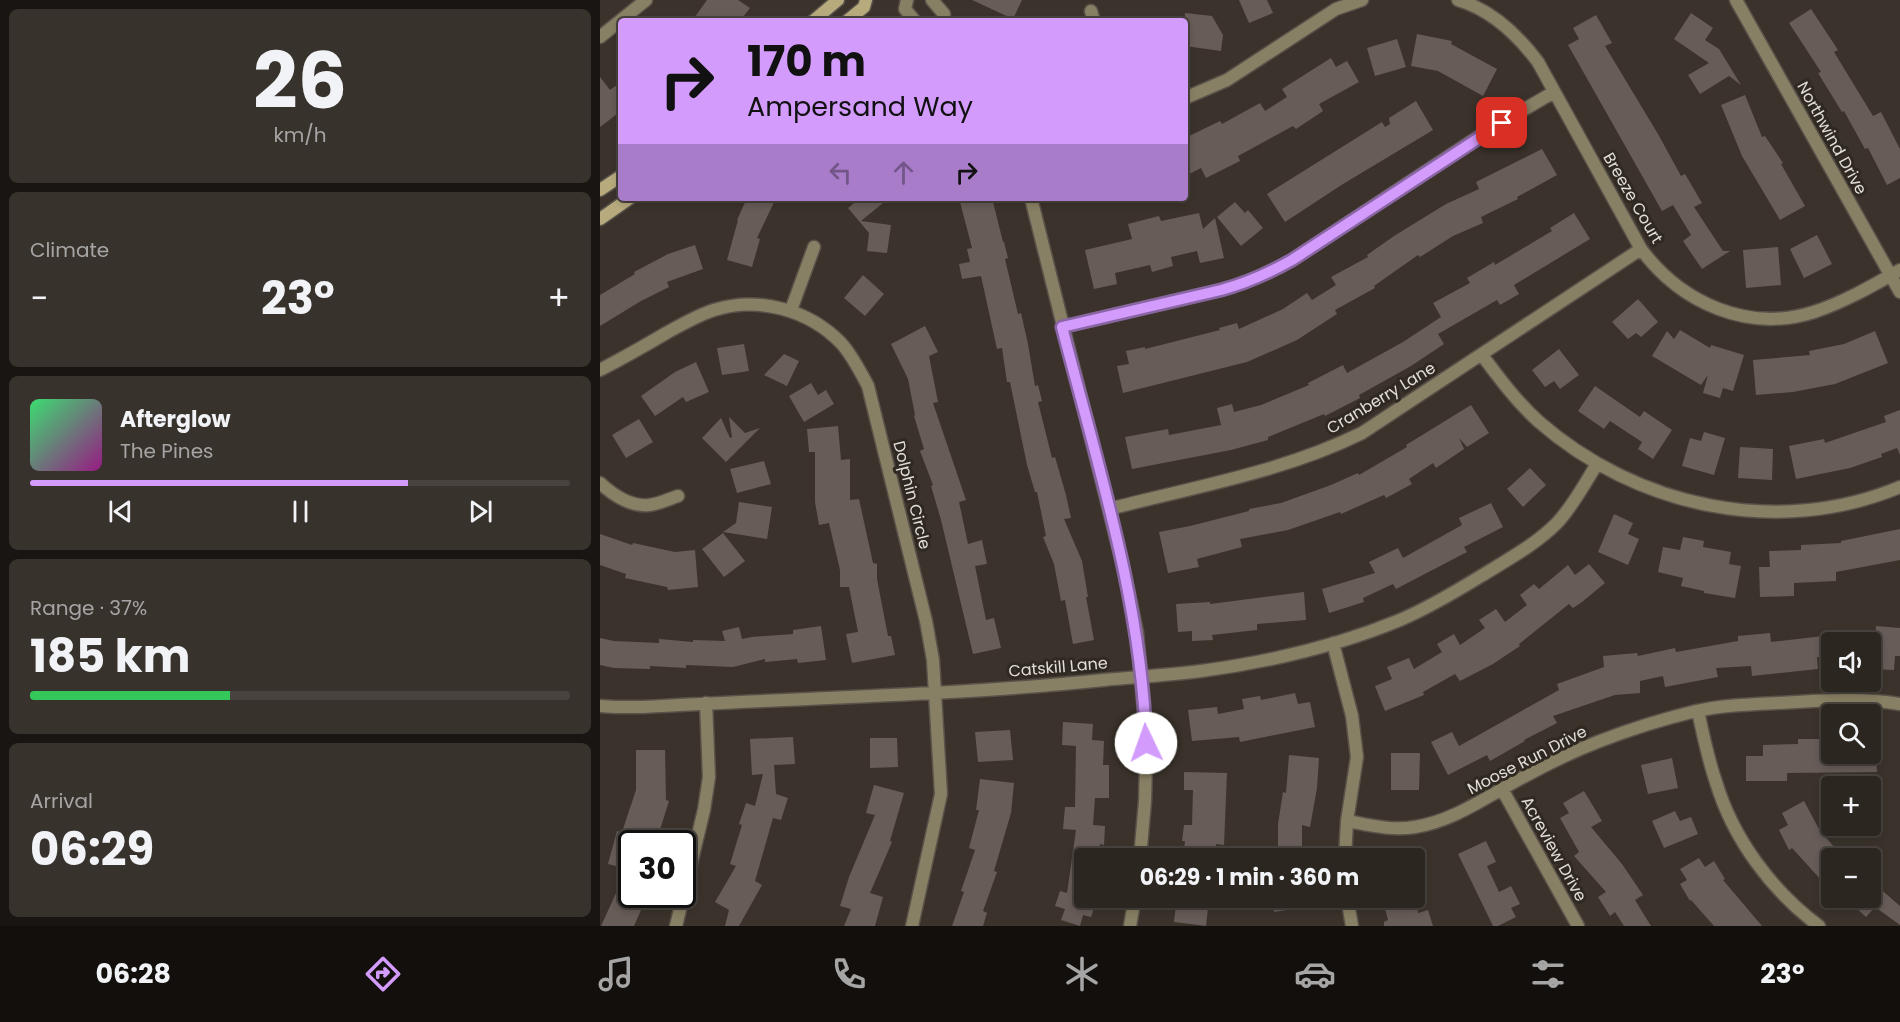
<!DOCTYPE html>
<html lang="en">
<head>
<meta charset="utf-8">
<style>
	body { margin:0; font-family:Poppins,sans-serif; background:#38322d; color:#f1f3f6; height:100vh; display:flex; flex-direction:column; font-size:22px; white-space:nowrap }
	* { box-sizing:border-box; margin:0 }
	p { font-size:20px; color:#a6a5a5 }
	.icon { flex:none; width:33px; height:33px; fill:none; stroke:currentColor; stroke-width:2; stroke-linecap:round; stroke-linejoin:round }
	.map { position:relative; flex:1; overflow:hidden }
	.sheet { display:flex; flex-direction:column; gap:9px; padding:9px; background:#181512; width:600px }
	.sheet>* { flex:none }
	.top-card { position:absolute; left:18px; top:18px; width:570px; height:183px; border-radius:6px; box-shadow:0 3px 9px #0003,0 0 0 2px #48433e; background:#d39cfc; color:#111; overflow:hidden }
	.buttons { position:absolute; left:1221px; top:632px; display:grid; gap:12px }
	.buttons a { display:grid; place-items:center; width:60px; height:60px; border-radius:6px; background:#2c2620; box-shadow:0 3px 9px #0003,0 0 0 2px #48433e; font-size:30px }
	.speed { position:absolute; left:18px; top:830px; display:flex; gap:12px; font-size:30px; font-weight:700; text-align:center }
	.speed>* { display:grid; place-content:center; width:78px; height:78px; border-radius:50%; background:#2c2620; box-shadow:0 3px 9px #0003,0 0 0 2px #48433e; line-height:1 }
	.speed .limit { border:3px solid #111; border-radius:9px; background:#fff; color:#111 }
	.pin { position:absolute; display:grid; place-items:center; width:51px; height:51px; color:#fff; margin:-26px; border-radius:12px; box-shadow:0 3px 9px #0006 }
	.me { position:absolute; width:66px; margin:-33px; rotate:357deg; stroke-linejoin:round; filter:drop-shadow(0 0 4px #0008) }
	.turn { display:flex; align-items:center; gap:21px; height:126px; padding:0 30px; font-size:27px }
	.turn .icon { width:78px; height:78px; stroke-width:2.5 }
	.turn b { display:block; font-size:42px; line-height:51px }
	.lanes { display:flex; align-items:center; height:57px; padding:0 30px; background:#0003; justify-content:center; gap:30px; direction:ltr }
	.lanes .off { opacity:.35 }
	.big { font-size:45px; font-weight:700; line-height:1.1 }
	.sheet .widget { flex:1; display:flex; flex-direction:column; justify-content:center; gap:9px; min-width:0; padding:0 21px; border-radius:9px; background:#38322d }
	.sheet .dial { align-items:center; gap:0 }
	.dial b { font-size:78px; line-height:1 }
	.song { display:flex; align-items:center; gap:18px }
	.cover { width:72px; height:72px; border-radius:9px; background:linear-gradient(135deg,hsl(140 70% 55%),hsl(310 70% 35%)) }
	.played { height:6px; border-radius:3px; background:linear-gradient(90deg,#d39cfc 70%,#48433e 70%) }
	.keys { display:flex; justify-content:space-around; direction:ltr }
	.heat { display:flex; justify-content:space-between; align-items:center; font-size:33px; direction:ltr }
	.charge { height:9px; border-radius:4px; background:linear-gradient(90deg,#34c759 37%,#48433e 0) }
	.trip { position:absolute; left:474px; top:848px; width:351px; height:60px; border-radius:6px; background:#2c2620; box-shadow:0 3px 9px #0003,0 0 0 2px #48433e; font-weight:700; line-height:60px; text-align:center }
	.dock { display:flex; height:96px; justify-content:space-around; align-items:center; background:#120f0d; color:#a6a5a5 }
	.dock .icon { width:42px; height:42px }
	.dock .selected { color:#d39cfc }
	.dock b { font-size:27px; color:#f1f3f6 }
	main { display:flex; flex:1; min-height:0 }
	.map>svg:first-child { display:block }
	.building { fill:#675c57 }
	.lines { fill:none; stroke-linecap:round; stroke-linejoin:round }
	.minor-casing { stroke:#59524a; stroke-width:15 }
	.secondary-casing { stroke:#59524a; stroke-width:15 }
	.minor { stroke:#888064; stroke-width:12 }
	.secondary { stroke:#b7ab7e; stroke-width:12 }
	.route-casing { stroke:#8965a4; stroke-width:15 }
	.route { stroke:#d39cfc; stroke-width:10 }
	.labels { text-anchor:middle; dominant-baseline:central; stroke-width:6; stroke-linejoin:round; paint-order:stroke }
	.street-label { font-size:16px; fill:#e3ded9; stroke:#302922 }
</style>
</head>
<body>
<main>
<section class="sheet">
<div class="widget dial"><b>26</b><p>km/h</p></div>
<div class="widget"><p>Climate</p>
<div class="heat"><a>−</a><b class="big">23°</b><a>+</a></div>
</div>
<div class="widget">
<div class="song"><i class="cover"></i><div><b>Afterglow</b><p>The Pines</p></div></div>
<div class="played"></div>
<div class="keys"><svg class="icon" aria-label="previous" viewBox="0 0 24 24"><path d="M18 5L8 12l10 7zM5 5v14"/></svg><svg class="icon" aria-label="pause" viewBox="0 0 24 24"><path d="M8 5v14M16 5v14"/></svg><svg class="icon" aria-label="next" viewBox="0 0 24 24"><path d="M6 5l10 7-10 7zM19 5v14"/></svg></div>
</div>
<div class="widget"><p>Range · 37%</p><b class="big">185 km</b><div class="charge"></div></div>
<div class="widget"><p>Arrival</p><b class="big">06:29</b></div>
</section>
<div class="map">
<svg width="1300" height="926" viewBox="0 0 1300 926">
	<rect width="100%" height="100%" fill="#3b332b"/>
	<!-- building -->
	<path class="building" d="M 107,0 L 138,0 L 150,8 L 140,21 L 92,21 Z
		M 372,0 L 422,0 L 413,19 Z
		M 639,0 L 667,0 L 673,13 L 649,23 Z
		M 1211,9 L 1238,50 L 1234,52 L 1273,116 L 1281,112 L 1300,149 L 1300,178 L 1287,185 L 1268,148 L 1265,149 L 1244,111 L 1242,112 L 1218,73 L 1221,72 L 1189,23 Z
		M 585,13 L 612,16 L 623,35 L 621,51 L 585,46 Z
		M 1091,13 L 1113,28 L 1105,40 L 1119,49 L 1141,85 L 1129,76 L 1100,94 L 1088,75 L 1109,63 L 1074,39 Z
		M 996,15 L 1012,43 L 1005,46 L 1058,134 L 1081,176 L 1085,174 L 1102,203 L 1094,207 L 1123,251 L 1130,251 L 1102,269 L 1083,241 L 1091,235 L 1073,205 L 1062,211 L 968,45 L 979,39 L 973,28 Z
		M 817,34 L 852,41 L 851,44 L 897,69 L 883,96 L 838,71 L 811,66 Z
		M 797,39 L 806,67 L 775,76 L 767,48 Z
		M 731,58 L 736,67 L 747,61 L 759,82 L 719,104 L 723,111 L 696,129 L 693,126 L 638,156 L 640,161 L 606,178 L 601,168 L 585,176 L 585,138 L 620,121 L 622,124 L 660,103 L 665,111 L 687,97 L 682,89 Z
		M 0,77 L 10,90 L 21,82 L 21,111 L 0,127 Z
		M 1145,95 L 1162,137 L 1165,136 L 1183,163 L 1181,164 L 1205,206 L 1180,220 L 1142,156 L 1121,105 Z
		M 816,101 L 833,130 L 743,184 L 685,222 L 667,194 L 782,122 L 785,127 L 790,124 L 789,118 Z
		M 942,149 L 957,175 L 917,197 L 918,199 L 881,217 L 883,223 L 853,236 L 820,257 L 818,255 L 774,286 L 775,288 L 735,310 L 737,314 L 697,340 L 647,362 L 523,393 L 517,366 L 529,364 L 526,351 L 545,347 L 545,349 L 620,330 L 619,328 L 637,323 L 639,329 L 683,309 L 707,293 L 712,300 L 736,285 L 731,277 L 768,257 L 767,255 L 794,236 L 846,204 L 879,189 L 876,182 Z
		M 147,198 L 176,198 L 157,238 L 160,239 L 152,267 L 127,260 L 138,220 L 137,220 Z
		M 260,198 L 289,198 L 261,221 L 291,225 L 287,253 L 267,251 L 269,233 L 248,208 Z
		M 359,198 L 392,198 L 403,242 L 404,242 L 408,258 L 405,259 L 418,314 L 421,313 L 428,344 L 435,386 L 438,385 L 442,401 L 438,402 L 452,458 L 455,457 L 466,495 L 471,518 L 464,519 L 482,561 L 488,597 L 486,597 L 494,640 L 473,644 L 465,600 L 461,601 L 454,564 L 443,537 L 446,536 L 437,492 L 435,492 L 427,465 L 410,382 L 407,382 L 402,348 L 397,349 L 381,276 L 362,279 L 359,264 L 370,262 L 367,249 L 372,248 Z
		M 635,202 L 645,213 L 648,210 L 663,228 L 641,246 L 617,217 Z
		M 599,213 L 603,229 L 615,218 L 624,258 L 600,263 L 597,251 L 571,257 L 573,266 L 552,272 L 550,265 L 515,273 L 517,284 L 494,289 L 485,250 L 532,239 L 528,224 L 559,216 L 561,221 Z
		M 974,213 L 990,239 L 914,285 L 919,294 L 900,305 L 897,300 L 838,334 L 844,344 L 811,366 L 759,395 L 760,398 L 725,416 L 724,414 L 668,437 L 668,440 L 631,450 L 532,469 L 525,437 L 568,429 L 569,435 L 621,425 L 617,408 L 632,404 L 634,412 L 661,405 L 709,385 L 708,383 L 743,365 L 747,373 L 803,342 L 841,317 L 833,303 L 870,283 L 867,278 L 894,262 L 895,265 L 952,231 L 950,228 Z
		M 1217,235 L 1232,264 L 1204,278 L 1190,249 Z
		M 95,245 L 103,269 L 67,282 L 69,287 L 41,301 L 0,326 L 0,295 L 35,274 L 34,272 L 68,254 Z
		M 1178,247 L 1181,285 L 1146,288 L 1143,250 Z
		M 263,275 L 284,294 L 265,316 L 244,298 Z
		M 1038,299 L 1058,322 L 1041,337 L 1036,333 L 1028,339 L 1012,322 Z
		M 325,326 L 338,352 L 329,356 L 338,402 L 333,403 L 366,500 L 359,502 L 368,544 L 382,540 L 387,564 L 375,566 L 386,620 L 394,618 L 401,648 L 373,654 L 341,520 L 331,486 L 333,485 L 320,451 L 324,449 L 314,416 L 315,415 L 308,379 L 291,344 Z
		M 1080,330 L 1110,348 L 1111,345 L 1144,355 L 1133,391 L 1123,388 L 1120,398 L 1103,393 L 1108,375 L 1101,385 L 1052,356 L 1067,331 L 1074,339 Z
		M 1275,331 L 1288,363 L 1235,384 L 1193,392 L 1156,395 L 1153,360 L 1210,355 L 1209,351 L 1244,344 Z
		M 144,344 L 149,371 L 122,375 L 117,348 Z
		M 959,349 L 979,375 L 960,389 L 954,381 L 945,387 L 932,370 Z
		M 184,354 L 199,361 L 187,386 L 164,375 Z
		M 96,362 L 109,392 L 86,402 L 83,397 L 55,416 L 41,396 L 75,372 Z
		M 211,383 L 218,395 L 226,390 L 234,404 L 204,422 L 189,396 Z
		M 995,386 L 1040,417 L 1044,411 L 1072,430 L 1053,459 L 1038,449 L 1042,442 L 1010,421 L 1004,429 L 978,411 Z
		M 871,405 L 889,433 L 867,447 L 859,438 L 864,449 L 836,468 L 833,463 L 809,479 L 812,484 L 786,498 L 784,495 L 741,514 L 740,512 L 688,530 L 640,539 L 642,547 L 597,559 L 599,567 L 568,573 L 559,532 L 590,526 L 649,511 L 649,509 L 681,503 L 731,485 L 758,473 L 759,475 L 807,447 L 806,445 Z
		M 1300,410 L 1300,455 L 1297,448 L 1281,454 L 1282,457 L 1250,468 L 1196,479 L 1189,446 L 1224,439 L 1225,443 L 1286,422 L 1284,416 Z
		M 129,417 L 145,433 L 160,428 L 126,462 L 102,438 L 121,418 L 130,438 L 132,437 Z
		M 39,419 L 53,442 L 26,458 L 12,435 Z
		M 238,426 L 241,460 L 250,459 L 250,500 L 259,499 L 273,563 L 277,564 L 277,579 L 288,636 L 291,636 L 295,655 L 252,663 L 246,634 L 258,632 L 249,587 L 240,587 L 240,570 L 229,523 L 219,525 L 215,502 L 215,452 L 209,452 L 207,429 Z
		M 1104,432 L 1125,438 L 1114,475 L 1082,466 L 1090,438 L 1101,441 Z
		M 1140,447 L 1173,449 L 1172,480 L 1138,478 Z
		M 164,461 L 171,484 L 137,493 L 130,469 Z
		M 930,468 L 946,485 L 923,507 L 907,489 Z
		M 139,502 L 172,507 L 167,539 L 123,532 L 136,523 Z
		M 891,503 L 903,527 L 864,547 L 867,552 L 796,589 L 793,584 L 763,598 L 764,602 L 729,613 L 722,589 L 775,573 L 769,562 L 798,548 L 803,558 L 862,525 L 859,518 Z
		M 1014,514 L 1033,523 L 1028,534 L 1039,539 L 1028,565 L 998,552 Z
		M 1300,529 L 1300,560 L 1236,572 L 1236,581 L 1194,583 L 1194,596 L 1160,597 L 1159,567 L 1170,567 L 1169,551 L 1201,550 L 1201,545 L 1241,543 L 1241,541 Z
		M 123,533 L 145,561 L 124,577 L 102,549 Z
		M 0,534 L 32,545 L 33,543 L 75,552 L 95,550 L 98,587 L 68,590 L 67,587 L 25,578 L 26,574 L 0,565 Z
		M 1083,537 L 1104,541 L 1103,547 L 1131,552 L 1129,564 L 1141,566 L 1135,598 L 1104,593 L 1104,591 L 1081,586 L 1083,578 L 1058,572 L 1063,547 L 1080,550 Z
		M 989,564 L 1005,583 L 982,602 L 973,608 L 969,604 L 919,644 L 920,646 L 893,664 L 860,681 L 855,674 L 823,692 L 824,695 L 785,711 L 775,686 L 792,679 L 787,667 L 809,658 L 814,669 L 842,652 L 837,644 L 854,634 L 860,645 L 885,628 L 879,620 L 896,609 L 905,622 L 927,605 L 920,595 L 934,584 L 939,589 L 968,565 L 975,575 Z
		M 704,592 L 706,620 L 657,624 L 657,630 L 612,635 L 613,640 L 592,641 L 592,631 L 578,632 L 576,604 L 610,602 L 610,604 Z
		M 221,626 L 226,660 L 198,663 L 197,659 L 165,662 L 165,659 L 133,667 L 86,665 L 86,668 L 50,666 L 50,669 L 14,668 L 0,665 L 0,638 L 14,641 L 59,643 L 59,639 L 93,642 L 93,640 L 125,641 L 122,631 L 139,627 L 142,639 L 152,637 L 193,634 L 193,630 Z
		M 1276,626 L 1300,628 L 1300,656 L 1295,656 L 1294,670 L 1273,669 Z
		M 1170,633 L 1171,642 L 1232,635 L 1232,658 L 1217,657 L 1218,669 L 1152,676 L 1151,666 L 1116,668 L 1118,677 L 1065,687 L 1063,676 L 1040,681 L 1040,693 L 1015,695 L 953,716 L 957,723 L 924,740 L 925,741 L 890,761 L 887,755 L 848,775 L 831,742 L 852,732 L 859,746 L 959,690 L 957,684 L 1004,667 L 1003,656 L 1037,653 L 1038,656 L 1075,648 L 1076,652 L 1138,641 L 1138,636 Z
		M 695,693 L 698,704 L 710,702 L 715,727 L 640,742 L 639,737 L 592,741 L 588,710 L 617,707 L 618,714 L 644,709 L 642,699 L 660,696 L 661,700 Z
		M 463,722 L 493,724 L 492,740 L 504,741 L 503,765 L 509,765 L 509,798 L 495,798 L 493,825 L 505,826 L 504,845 L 500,844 L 498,858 L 484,858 L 484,899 L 496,902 L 491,917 L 483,915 L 480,926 L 461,920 L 465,909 L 455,906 L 460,891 L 467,893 L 476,830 L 463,829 L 465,807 L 475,807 L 476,746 L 462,745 Z
		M 410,730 L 413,760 L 378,762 L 375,732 Z
		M 193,737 L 195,764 L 174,765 L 176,794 L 188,798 L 181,820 L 173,818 L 155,881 L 162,885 L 139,926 L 125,926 L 129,910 L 115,902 L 136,866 L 130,864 L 142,825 L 139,824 L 146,803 L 155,806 L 163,774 L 152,775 L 150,739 Z
		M 270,738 L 297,738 L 298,767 L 270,768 Z
		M 1198,739 L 1220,739 L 1220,750 L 1232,750 L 1232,753 L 1276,753 L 1277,772 L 1187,773 L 1187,781 L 1146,781 L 1146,756 L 1163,756 L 1163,745 L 1198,744 Z
		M 36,750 L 65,750 L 66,800 L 69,801 L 59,833 L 47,829 L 43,843 L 32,843 L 32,894 L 48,894 L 34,926 L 1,926 L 27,869 L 8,864 L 17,831 L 22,832 L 36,790 Z
		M 791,753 L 820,753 L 819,790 L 791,790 Z
		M 689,755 L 719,758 L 717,788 L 710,827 L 702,825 L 702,858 L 678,858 L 678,824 L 683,792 L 686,793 Z
		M 1072,758 L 1078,788 L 1048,794 L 1041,765 Z
		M 584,772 L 627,773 L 624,845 L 616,844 L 614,858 L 583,858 L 585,841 L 582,841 L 584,825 L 592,825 L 593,790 L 584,790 Z
		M 380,779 L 414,783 L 411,813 L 394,871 L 397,872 L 383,911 L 387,913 L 383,926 L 352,926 L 364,892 L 361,891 L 375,850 L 369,848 L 379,810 L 376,810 Z
		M 274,785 L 304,793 L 290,841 L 292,842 L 270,893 L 283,897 L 275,926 L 244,926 L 251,909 L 240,906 L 249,877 L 275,815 L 266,813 Z
		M 984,791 L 1002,821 L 991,827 L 1022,864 L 1043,895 L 1035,900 L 1051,926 L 1024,926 L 1015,912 L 1010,916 L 998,897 L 1006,892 L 974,856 L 979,852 L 960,818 L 969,813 L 963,803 Z
		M 1204,801 L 1220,831 L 1244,858 L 1232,858 L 1232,892 L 1192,848 L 1189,850 L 1179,830 L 1188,825 L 1182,813 Z
		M 1075,811 L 1080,821 L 1091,817 L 1098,834 L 1064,848 L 1052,821 Z
		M 886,841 L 896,862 L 887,866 L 899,892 L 911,886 L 920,904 L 911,908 L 916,917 L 898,926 L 893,926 L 858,854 Z
		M 1099,858 L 1105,867 L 1114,861 L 1125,879 L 1123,880 L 1162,926 L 1114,926 L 1091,900 L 1090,901 L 1080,884 L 1087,880 L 1080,869 Z
		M 1270,880 L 1300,906 L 1300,925 L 1275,907 L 1266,917 L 1244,897 L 1270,897 Z
		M 577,897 L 609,899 L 606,926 L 574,922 Z
		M 672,897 L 718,897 L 719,905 L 674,912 Z
		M 782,897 L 817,897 L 818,913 L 828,910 L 833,926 L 784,926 L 784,922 L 788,920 Z"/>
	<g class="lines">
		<defs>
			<path id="minor" d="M 307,0 L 305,9 L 315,21
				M 332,0 L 344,14 L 343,21
				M 858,0 C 892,10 917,34 938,62 L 1041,249 C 1081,303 1148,333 1214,312 C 1244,302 1272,286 1300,270
				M 1136,0 L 1300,292
				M 491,11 L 494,21
				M 0,37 L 46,0
				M 585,98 L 627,80 L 736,9 L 762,0
				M 431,198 L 522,562 L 537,632 L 545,724 L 546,762 L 545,801 L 540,858
				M 191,310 L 214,247
				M 462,327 L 621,290 C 647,283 669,273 692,260 L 884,133 L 954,92
				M 882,355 C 899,378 917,402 938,421 C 1036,507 1178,538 1300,487
				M 0,370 C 23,358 46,345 68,332 C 83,324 98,315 114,310 C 159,296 209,310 241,343 C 252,355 260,371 268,386 L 326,621 L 333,660 L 341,794 L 312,926
				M 0,483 C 13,495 31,507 49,505 C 59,504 69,499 78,496
				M 509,509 C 594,487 683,472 762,433 L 1041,249
				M 733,643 L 752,716 L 757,757 L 747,821 L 745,858
				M 0,706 L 15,707 L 43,707 C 196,698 351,696 504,680 C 537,677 569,675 601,671 C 669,662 737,646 800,620 C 828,608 855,592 881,576 C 907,560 935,545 957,523 C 973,506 985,483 997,464
				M 1098,711 C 1103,735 1108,759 1116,782 C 1133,839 1172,891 1219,926
				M 902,789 L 978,926
				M 747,821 C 769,825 792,831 815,827 C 847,822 874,805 902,789 C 933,771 966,754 1000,741 C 1031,729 1063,719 1096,711 C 1128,704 1163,704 1196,702 C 1231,700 1265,698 1300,704
				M 747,897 L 752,926
				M 76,926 L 104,810 L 109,777 L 106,703
				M 530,926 L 535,897"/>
			<path id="secondary" d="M 213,21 L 238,0
				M 247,21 L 264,7 L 266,0
				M 0,190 L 21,176
				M 0,219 L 30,198"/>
		</defs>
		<!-- minor casing -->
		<use href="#minor" class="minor-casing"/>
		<!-- secondary casing -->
		<use href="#secondary" class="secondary-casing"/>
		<!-- minor -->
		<use href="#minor" class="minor"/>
		<!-- secondary -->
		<use href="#secondary" class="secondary"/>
	</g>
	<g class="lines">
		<defs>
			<path id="route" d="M 546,743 C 542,602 497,463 462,327 L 621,290 C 647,283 669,273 692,260 L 902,123"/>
		</defs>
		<!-- route casing -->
		<use href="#route" class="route-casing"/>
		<!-- route -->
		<use href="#route" class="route"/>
	</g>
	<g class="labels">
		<!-- street labels -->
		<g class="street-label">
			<text transform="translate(1232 138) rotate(61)">Northwind Drive</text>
			<text transform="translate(1033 198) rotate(60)">Breeze Court</text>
			<text transform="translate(781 398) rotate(-31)">Cranberry Lane</text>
			<text transform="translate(312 495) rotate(76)">Dolphin Circle</text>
			<text transform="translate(458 667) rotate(-5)">Catskill Lane</text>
			<text transform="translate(927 760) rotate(-27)">Moose Run Drive</text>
			<text transform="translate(954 849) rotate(61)">Acreview Drive</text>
		</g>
	</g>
</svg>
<div class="buttons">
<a><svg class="icon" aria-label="sound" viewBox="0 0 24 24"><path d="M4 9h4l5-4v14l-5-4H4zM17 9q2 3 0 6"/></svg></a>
<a><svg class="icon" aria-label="search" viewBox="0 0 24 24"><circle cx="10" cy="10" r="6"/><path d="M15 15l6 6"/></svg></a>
<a>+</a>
<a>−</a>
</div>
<div class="speed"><div class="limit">30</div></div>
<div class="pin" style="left:902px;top:123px;background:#d93025"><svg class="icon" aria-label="arrive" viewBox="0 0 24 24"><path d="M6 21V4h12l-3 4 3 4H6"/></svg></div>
<svg class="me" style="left:546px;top:743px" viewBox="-20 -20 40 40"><circle r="19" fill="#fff"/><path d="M0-13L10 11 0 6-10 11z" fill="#d39cfc"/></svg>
<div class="trip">06:29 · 1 min · 360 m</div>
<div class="top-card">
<div class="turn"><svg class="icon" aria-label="right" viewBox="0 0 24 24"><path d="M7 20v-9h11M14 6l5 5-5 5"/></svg><div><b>170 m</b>Ampersand Way</div></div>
<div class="lanes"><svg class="icon off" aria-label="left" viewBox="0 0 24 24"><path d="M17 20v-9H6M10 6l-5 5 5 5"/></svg><svg class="icon off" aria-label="ahead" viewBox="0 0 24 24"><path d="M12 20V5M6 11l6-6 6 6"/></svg><svg class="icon" aria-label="right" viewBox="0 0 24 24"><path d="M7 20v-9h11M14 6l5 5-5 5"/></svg></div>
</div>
</div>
</main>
<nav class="dock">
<b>06:28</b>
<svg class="icon selected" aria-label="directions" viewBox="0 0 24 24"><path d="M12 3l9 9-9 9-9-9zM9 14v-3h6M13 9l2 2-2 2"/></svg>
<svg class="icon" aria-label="music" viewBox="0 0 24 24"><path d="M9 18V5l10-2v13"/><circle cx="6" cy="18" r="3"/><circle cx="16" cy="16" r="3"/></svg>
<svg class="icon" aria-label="phone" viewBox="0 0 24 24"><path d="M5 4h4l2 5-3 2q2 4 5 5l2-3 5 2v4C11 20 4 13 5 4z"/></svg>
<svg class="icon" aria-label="climate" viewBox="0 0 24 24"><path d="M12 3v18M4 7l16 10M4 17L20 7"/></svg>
<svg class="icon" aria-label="car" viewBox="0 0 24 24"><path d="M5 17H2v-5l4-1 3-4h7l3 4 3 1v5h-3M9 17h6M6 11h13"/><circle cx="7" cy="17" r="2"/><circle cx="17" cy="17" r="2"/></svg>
<svg class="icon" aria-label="filters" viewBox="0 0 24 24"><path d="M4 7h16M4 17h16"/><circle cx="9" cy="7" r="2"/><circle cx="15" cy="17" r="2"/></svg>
<b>23°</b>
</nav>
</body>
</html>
